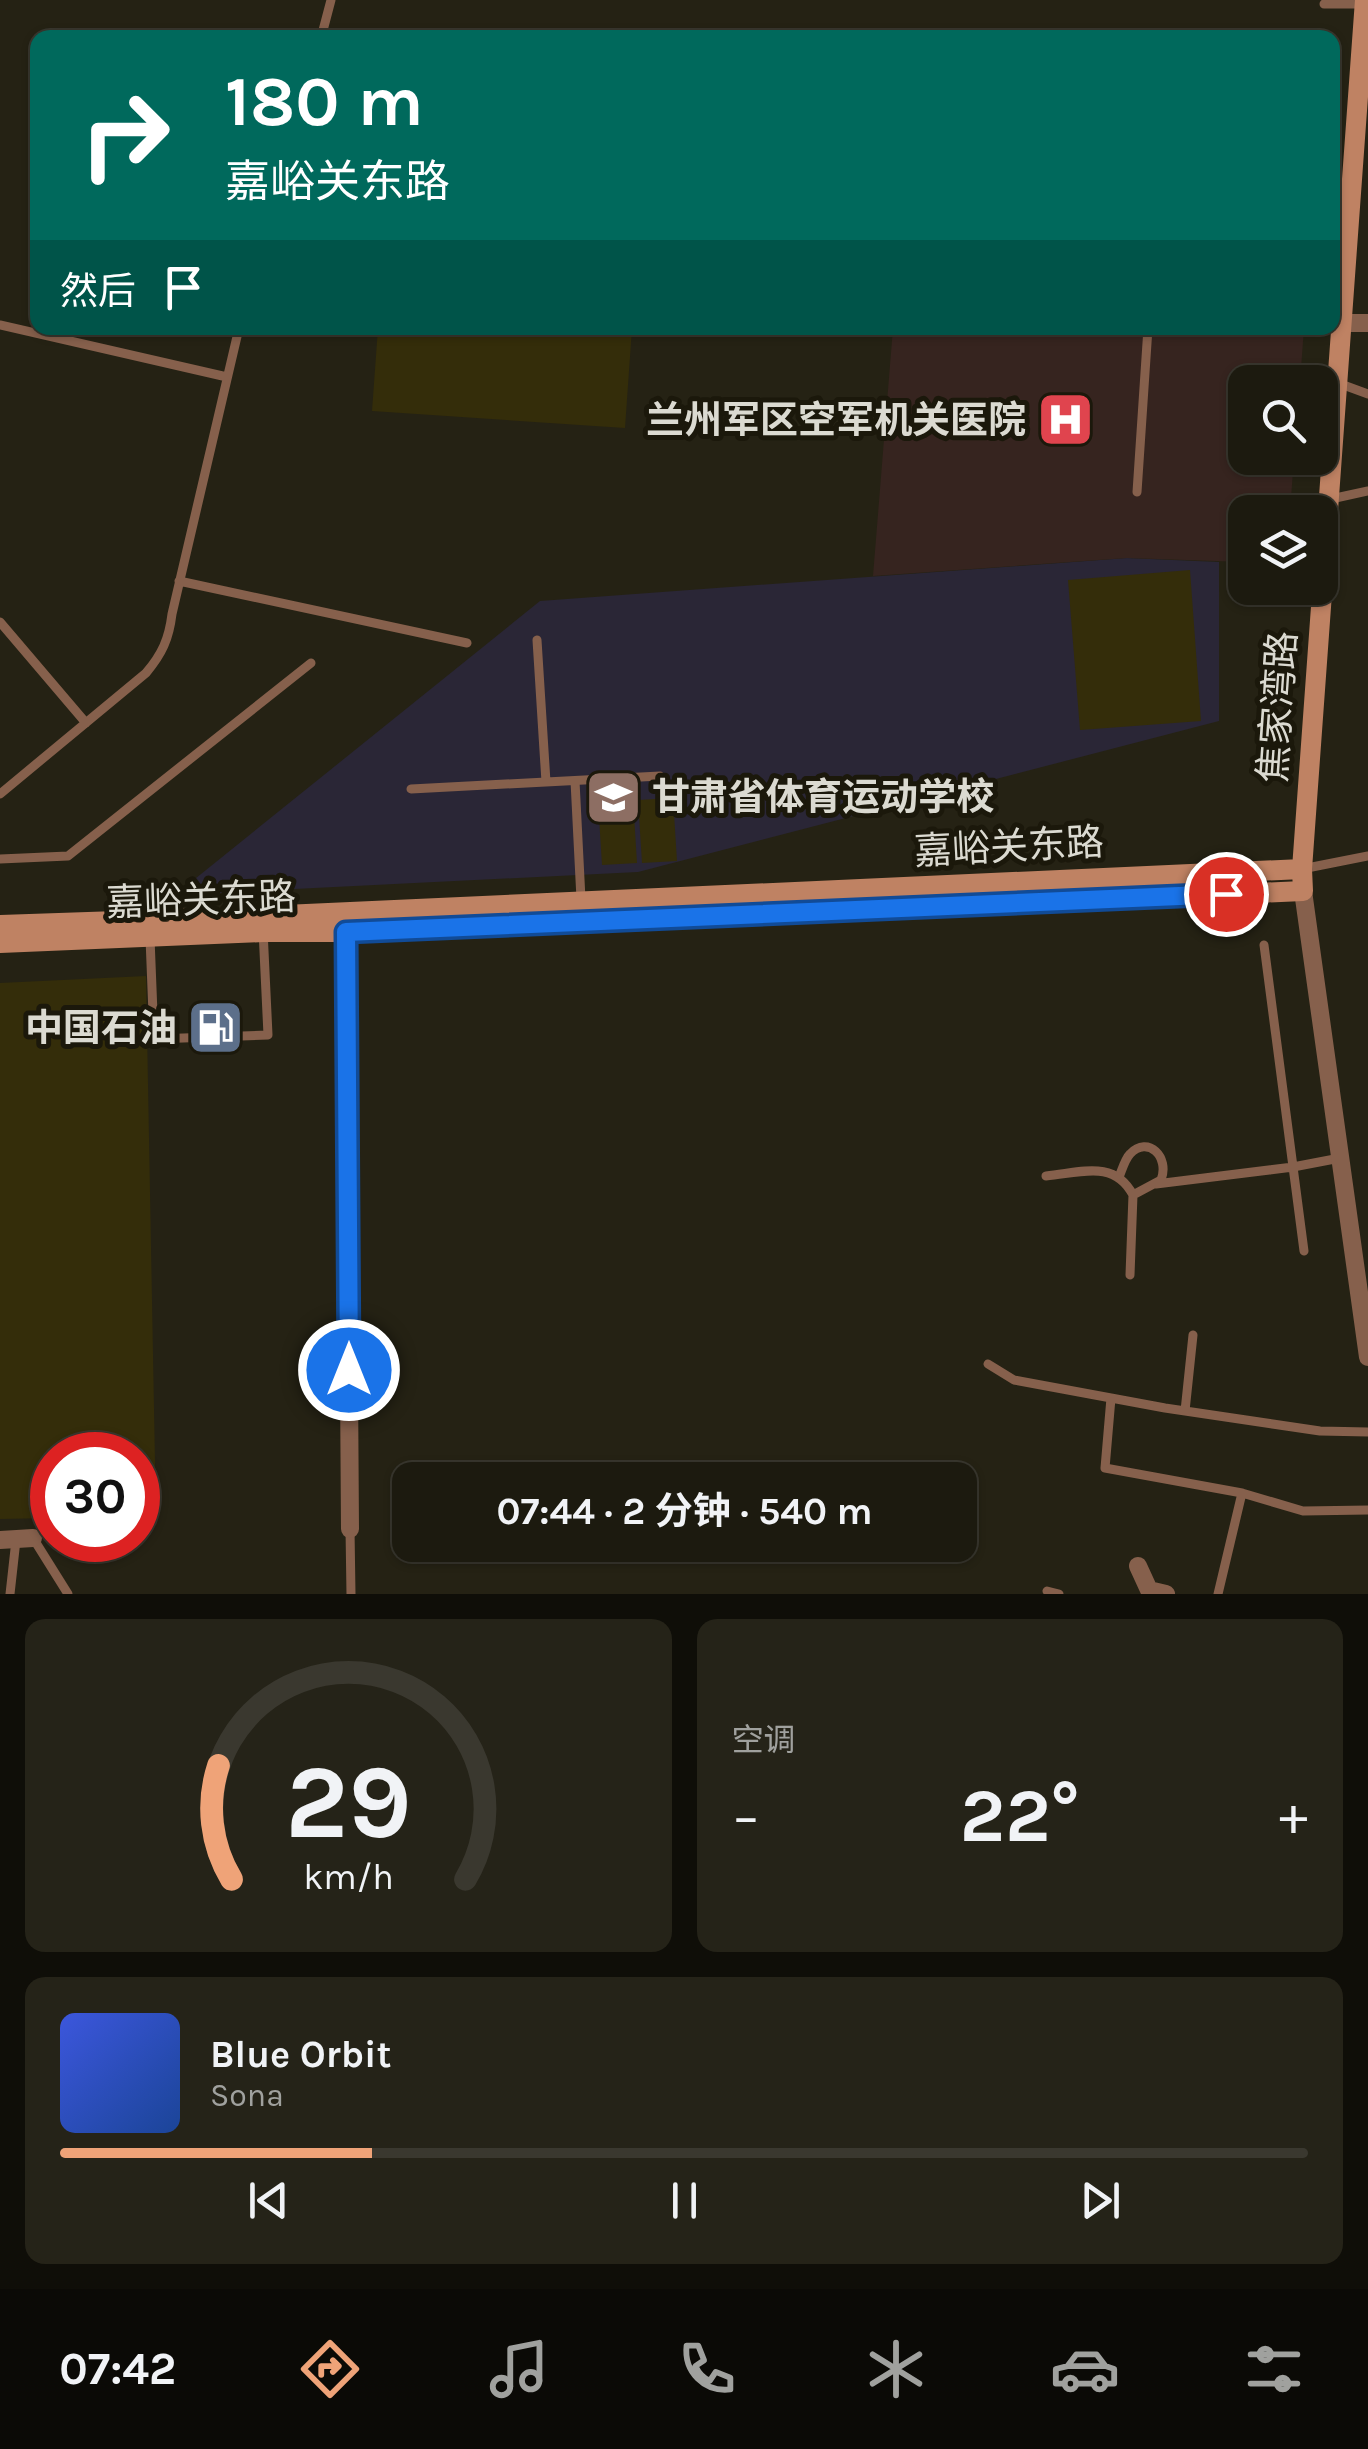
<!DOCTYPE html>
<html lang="zh">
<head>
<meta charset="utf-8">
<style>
	body { margin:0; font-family:Karla,"Noto Sans SC",sans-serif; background:#252318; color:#f1f3f6; height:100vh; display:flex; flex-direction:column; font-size:38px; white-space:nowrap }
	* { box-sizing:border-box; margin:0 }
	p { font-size:32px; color:#a0a19e }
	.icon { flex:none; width:55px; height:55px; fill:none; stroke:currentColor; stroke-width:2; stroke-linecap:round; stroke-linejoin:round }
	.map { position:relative; height:1594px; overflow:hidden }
	.sheet { display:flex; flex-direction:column; gap:25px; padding:25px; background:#0f0e08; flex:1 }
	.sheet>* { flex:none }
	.hud { position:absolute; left:30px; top:30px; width:1310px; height:305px; border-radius:20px; box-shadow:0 2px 8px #0004,0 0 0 2px #3a382f; background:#00695c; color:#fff; overflow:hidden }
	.tools { position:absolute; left:1228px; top:365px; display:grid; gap:20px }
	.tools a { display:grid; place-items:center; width:110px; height:110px; border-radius:20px; background:#1c1a0f; box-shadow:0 2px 8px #0004,0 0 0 2px #3a382f; font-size:50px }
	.speed { position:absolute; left:30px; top:1432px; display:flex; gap:20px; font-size:50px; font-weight:700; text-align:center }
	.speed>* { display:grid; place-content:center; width:130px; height:130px; border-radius:50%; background:#1c1a0f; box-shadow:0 2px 8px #0004,0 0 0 2px #3a382f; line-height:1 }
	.speed .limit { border:15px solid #d22; background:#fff; color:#111 }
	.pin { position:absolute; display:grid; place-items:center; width:85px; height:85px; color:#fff; margin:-42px; border:5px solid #fff; border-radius:50%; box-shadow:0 2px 10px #0007 }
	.me { position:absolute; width:110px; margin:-55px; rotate:0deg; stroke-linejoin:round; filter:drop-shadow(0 0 8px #0008) }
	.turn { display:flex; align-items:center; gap:35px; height:210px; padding:0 30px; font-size:45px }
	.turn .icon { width:130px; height:130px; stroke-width:2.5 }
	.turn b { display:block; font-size:70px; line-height:85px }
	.then { display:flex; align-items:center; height:95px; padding:0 30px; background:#0003; gap:20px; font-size:38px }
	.big { font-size:75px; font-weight:700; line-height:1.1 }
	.sheet .card { flex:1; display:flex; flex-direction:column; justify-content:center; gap:15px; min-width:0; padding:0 35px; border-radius:20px; background:#252318 }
	.sheet .dial { align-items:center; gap:0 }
	.dial svg { height:260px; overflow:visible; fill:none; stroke:#3a382f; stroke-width:7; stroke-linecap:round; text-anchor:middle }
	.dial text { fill:#f1f3f6; stroke:none }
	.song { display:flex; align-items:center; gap:30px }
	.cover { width:120px; height:120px; border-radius:15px; background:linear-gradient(135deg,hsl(230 70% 55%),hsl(220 70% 35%)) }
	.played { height:10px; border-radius:5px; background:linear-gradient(90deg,#efa378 25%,#3a382f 25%) }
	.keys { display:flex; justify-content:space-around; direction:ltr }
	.heat { display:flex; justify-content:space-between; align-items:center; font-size:55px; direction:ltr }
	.sheet .tiles { flex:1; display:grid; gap:25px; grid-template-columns:1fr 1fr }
	.card:last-child { grid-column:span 2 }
	.trip { position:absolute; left:392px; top:1462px; width:585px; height:100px; border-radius:20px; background:#1c1a0f; box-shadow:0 2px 8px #0004,0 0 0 2px #3a382f; font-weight:700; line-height:100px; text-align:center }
	.tab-bar { display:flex; height:160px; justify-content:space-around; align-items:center; background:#0b0a06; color:#a0a19e }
	.tab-bar .icon { width:70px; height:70px }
	.tab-bar .current { color:#efa378 }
	.tab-bar b { font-size:45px; color:#f1f3f6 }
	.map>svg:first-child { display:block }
	.education { fill:#2a2636 }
	.medical { fill:#36241f }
	.park { fill:#342d0a }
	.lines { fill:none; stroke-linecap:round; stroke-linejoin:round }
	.lane { stroke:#86604c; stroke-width:9 }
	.street { stroke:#86604c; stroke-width:18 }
	.secondary { stroke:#bf8263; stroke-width:20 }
	.route-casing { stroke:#114b97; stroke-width:25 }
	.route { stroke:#1a73e8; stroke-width:18 }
	.labels { text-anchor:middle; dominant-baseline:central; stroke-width:10; stroke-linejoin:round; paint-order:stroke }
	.poi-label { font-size:38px; font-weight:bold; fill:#dbdad1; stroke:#1b180b; text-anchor:end }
	.street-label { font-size:38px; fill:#dbdad1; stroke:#1b180b }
</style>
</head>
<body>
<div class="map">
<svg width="1368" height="1594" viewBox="0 0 1368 1594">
	<rect width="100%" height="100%" fill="#252214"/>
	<!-- education -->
	<path class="education" d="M 1127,558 L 1219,562 L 1219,721 L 638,872 L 175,895 L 540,601 Z"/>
	<!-- medical -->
	<path class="medical" d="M 893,328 L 1304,328 L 1300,382 L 1245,382 L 1245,458 L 1294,458 L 1290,512 L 1245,512 L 1245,562 L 1127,558 L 873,576 Z"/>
	<!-- park -->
	<path class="park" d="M 378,328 L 632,328 L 625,428 L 372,411 Z
		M 1190,570 L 1201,721 L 1080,730 L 1068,580 Z
		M 673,798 L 677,861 L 642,863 L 638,800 Z
		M 633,799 L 637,863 L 602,865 L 598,801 Z
		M 146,976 L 156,1516 L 138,1517 L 138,1455 L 52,1455 L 52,1518 L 0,1519 L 0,983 Z"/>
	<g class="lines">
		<!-- lane -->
		<path class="lane" d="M 1324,4 L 1364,4
			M 321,38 L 331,0
			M 0,325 L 227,377
			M 1338,383 L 1368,394
			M 1137,492 L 1148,328
			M 1331,499 L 1368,491
			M 179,581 L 467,643
			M 0,622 L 86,723
			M 537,640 L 546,782
			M 575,781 L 581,899
			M 411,789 L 660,776
			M 0,794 L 146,673 C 162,654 169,639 172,614 L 239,328
			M 0,859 L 68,856 L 311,663
			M 1302,869 L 1368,856
			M 150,938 L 154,1039 L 268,1035 L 263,930
			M 1264,945 L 1304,1251
			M 1046,1176 C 1080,1173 1114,1159 1133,1195 L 1130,1275
			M 1119,1177 C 1122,1170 1125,1159 1130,1154 C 1148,1135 1170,1157 1161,1180 L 1133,1195
			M 1156,1184 L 1293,1167 L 1340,1158
			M 988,1364 L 1014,1380 L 1165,1408 L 1320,1431 L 1368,1432
			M 1111,1398 L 1105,1468 L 1242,1493 L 1303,1511 L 1368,1510
			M 1185,1411 L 1193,1335
			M 350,1529 L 351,1594
			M 33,1538 L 68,1594
			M 1047,1591 L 1059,1594
			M 10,1594 L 16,1540
			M 1218,1594 L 1242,1493"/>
		<!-- street -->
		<path class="street" d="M 1341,323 L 1368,323
			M 1303,891 L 1368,1357
			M 346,932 L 350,1529
			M 0,1540 L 33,1538
			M 1138,1566 L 1149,1590 L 1166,1594"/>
		<!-- secondary -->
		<path class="secondary" d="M 0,925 L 262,916 L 1302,869
			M 0,943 L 263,932 L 346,932 L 1303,891 L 1302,869 L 1365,0"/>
	</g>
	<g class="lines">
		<defs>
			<path id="route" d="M 349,1370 L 346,932 L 1226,894"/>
		</defs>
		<!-- route casing -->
		<use href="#route" class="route-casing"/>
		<!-- route -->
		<use href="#route" class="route"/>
	</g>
	<!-- icons -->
	<defs>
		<symbol id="hospital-square" viewBox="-11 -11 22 22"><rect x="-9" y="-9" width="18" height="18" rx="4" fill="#e0444e" stroke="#1b180b"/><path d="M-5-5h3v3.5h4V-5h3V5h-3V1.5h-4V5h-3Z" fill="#fff"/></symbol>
		<symbol id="university-square" viewBox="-11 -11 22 22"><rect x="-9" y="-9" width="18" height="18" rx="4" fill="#8d6e63" stroke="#1b180b"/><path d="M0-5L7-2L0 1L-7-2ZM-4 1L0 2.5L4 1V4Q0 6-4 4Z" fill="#fff"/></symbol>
		<symbol id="fuel-square" viewBox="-11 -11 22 22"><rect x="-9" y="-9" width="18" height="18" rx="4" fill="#5c6f8a" stroke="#1b180b"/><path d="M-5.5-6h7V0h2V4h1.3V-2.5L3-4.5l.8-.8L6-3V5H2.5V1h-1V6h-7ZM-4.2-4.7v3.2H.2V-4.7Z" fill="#fff"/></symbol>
	</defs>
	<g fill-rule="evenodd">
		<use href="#hospital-square" x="1034" y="388" width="63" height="63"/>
		<use href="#university-square" x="582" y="766" width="63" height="63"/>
		<use href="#fuel-square" x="184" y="996" width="63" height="63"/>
	</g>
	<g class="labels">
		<!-- poi labels -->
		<g class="poi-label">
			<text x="1026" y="420">兰州军区空军机关医院</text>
			<text x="652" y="797" text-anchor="start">甘肃省体育运动学校</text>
			<text x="177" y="1028">中国石油</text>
		</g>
		<!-- street labels -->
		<g class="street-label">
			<text transform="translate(1278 707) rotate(-86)">焦家湾路</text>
			<text transform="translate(1009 847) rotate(-3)">嘉峪关东路</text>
			<text transform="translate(201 900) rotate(-2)">嘉峪关东路</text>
		</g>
	</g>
</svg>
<div class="tools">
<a><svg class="icon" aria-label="search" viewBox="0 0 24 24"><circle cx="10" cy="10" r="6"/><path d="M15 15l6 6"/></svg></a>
<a><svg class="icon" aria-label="layers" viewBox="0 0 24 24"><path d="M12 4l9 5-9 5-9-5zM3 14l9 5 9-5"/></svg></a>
</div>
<div class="speed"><div class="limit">30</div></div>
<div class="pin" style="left:1226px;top:894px;background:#d93025"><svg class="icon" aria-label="arrive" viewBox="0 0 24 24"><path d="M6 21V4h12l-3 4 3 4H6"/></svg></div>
<svg class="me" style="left:349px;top:1370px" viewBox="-20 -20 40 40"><circle r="17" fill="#1a73e8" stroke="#fff" stroke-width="3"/><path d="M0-11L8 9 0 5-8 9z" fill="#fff"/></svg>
<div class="trip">07:44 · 2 分钟 · 540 m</div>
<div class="hud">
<div class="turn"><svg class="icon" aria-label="right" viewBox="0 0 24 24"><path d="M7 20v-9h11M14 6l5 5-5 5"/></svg><div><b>180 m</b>嘉峪关东路</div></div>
<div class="then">然后<svg class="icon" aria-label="arrive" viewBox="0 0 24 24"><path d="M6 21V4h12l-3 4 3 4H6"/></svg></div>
</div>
</div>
<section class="sheet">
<div class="tiles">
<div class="card dial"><svg viewBox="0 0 100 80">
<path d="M14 69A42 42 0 1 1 86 69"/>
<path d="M14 69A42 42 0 0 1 10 34" stroke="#efa378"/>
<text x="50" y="56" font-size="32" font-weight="700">29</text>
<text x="50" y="72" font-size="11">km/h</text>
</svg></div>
<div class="card"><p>空调</p>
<div class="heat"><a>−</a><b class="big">22°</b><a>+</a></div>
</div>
<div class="card">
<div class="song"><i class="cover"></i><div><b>Blue Orbit</b><p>Sona</p></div></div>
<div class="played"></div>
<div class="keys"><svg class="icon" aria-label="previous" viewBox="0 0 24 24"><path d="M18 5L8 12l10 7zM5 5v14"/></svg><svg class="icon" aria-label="pause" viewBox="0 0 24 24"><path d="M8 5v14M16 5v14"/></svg><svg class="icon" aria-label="next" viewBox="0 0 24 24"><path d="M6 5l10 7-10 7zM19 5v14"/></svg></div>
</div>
</div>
</section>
<nav class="tab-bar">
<b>07:42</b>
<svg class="icon current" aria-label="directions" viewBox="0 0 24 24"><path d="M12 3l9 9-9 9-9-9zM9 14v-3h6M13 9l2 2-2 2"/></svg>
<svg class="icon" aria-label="music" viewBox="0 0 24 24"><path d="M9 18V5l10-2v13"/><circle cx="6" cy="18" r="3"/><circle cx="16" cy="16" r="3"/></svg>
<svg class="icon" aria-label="phone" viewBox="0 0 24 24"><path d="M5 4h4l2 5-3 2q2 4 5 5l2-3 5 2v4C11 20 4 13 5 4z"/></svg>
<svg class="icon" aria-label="climate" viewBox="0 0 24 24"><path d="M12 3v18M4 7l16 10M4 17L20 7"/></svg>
<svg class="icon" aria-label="car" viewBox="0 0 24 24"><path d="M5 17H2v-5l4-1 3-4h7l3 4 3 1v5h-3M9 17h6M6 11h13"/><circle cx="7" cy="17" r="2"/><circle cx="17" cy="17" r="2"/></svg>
<svg class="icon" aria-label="filters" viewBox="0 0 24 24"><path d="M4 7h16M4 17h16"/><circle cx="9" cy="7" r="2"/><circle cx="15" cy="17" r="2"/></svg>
</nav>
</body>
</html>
